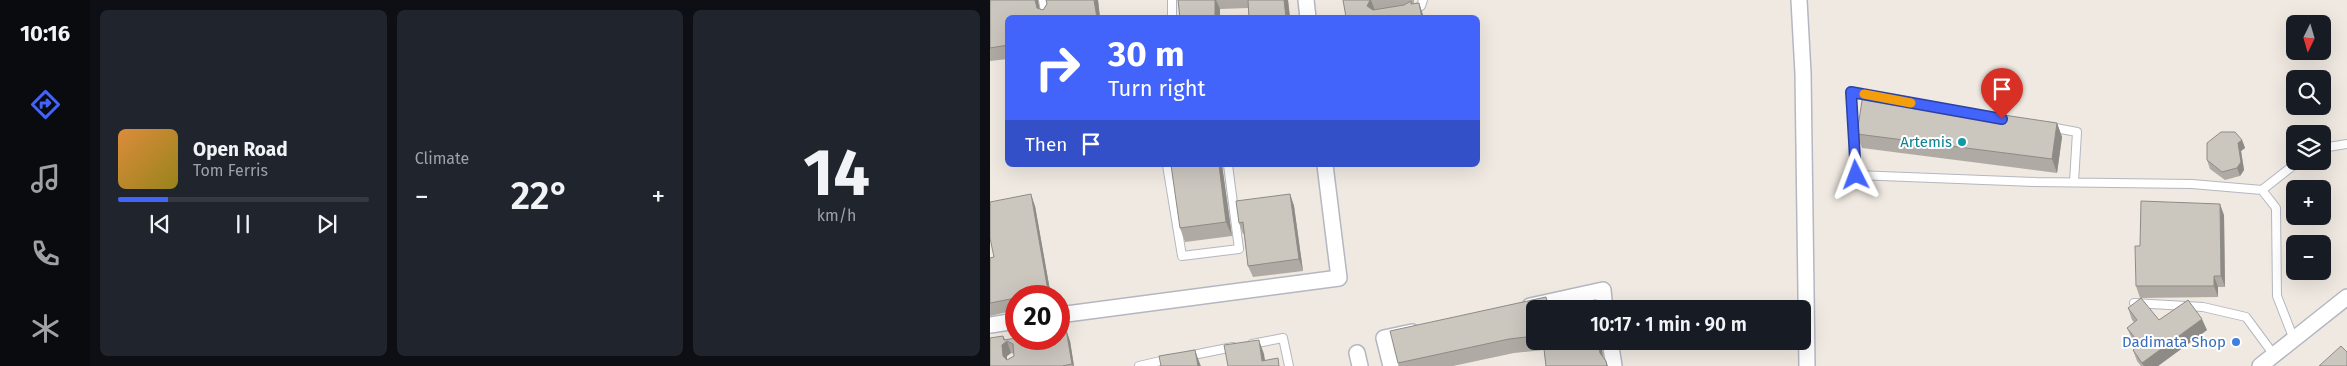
<!DOCTYPE html>
<html lang="en">
<head>
<meta charset="utf-8">
<style>
	body { margin:0; font-family:"Fira Sans",sans-serif; background:#20242c; color:#f1f3f6; height:100vh; display:flex; flex-direction:column; font-size:19px; white-space:nowrap }
	* { box-sizing:border-box; margin:0 }
	p { font-size:16px; color:#9ea1a6 }
	.icon { flex:none; width:28px; height:28px; fill:none; stroke:currentColor; stroke-width:2; stroke-linecap:round; stroke-linejoin:round }
	.map { position:relative; flex:1; overflow:hidden }
	.sheet { display:flex; flex-direction:column; gap:10px; padding:10px; background:#0d0f14; width:900px }
	.sheet>* { flex:none }
	.hud { position:absolute; left:15px; top:15px; width:475px; height:152px; border-radius:8px; box-shadow:0 5px 20px #0002; background:#4264fb; color:#fff; overflow:hidden }
	.needle { width:32px; rotate:185deg }
	.buttons { position:absolute; left:1296px; top:15px; display:grid; gap:10px }
	.buttons a { display:grid; place-items:center; width:45px; height:45px; border-radius:8px; background:#171b24; box-shadow:0 5px 20px #0002; font-size:25px }
	.speed { position:absolute; left:15px; top:285px; display:flex; gap:10px; font-size:25px; font-weight:700; text-align:center }
	.speed>* { display:grid; place-content:center; width:65px; height:65px; border-radius:50%; background:#171b24; box-shadow:0 5px 20px #0002; line-height:1 }
	.speed .limit { border:8px solid #d22; background:#fff; color:#111 }
	.pin { position:absolute; display:grid; place-items:center; width:42px; height:42px; color:#fff; margin:-51px -21px; border-radius:50% 50% 50% 0; rotate:-45deg; box-shadow:0 0 5px #0007 }
	.pin .icon { rotate:45deg }
	.me { position:absolute; width:55px; margin:-28px; rotate:357deg; stroke-linejoin:round; filter:drop-shadow(0 0 4px #0008) }
	.turn { display:flex; align-items:center; gap:18px; height:105px; padding:0 20px; font-size:22px }
	.turn .icon { width:65px; height:65px; stroke-width:2.5 }
	.turn b { display:block; font-size:35px; line-height:42px }
	.then { display:flex; align-items:center; height:48px; padding:0 20px; background:#0003; gap:10px; font-size:19px }
	.big { font-size:38px; font-weight:600; line-height:1.1 }
	.sheet .card { flex:1; display:flex; flex-direction:column; justify-content:center; gap:8px; min-width:0; padding:0 18px; border-radius:8px; background:#20242c }
	.sheet .dial { align-items:center; gap:0 }
	.dial b { font-size:65px; line-height:1 }
	.song { display:flex; align-items:center; gap:15px }
	.cover { width:60px; height:60px; border-radius:8px; background:linear-gradient(135deg,hsl(30 70% 55%),hsl(50 70% 35%)) }
	.played { height:5px; border-radius:2px; background:linear-gradient(90deg,#4264fb 20%,#363941 20%) }
	.keys { display:flex; justify-content:space-around; direction:ltr }
	.heat { display:flex; justify-content:space-between; align-items:center; font-size:28px; direction:ltr }
	.sheet .tiles { flex:1; display:grid; gap:10px; grid-template-columns:repeat(3,1fr) }
	.trip { position:absolute; left:536px; top:300px; width:285px; height:50px; border-radius:8px; background:#171b24; box-shadow:0 5px 20px #0002; font-weight:600; line-height:50px; text-align:center }
	main { display:flex; flex:1; min-height:0 }
	.dock { display:flex; flex-direction:column; width:90px; justify-content:space-around; align-items:center; background:#090b0e; color:#9ea1a6 }
	.dock .icon { width:35px; height:35px }
	.dock .selected { color:#4264fb }
	.dock b { font-size:22px; color:#f1f3f6 }
	.map>svg:first-child { display:block }
	.lines { fill:none; stroke-linecap:round; stroke-linejoin:round }
	.service-casing { stroke:#b4b7c1; stroke-width:10 }
	.minor-casing { stroke:#b4b7c1; stroke-width:18 }
	.service { stroke:#fff; stroke-width:8 }
	.minor { stroke:#fff; stroke-width:15 }
	.wall { fill:#afaba4; fill-rule:evenodd }
	.shaded-wall { fill:#8e8b86 }
	.building { fill:#cbc7bf; stroke:#8e8b86; fill-rule:evenodd }
	.route-casing { stroke:#2b41a3; stroke-width:12 }
	.route { stroke:#4264fb; stroke-width:9 }
	.slow { stroke:#f59e0b; stroke-width:9 }
	.culture-dot { fill:#0f9aa8; stroke:#fff; stroke-width:2 }
	.shop-dot { fill:#3f7fe0; stroke:#fff; stroke-width:2 }
	.labels { text-anchor:middle; dominant-baseline:central; stroke-width:4; stroke-linejoin:round; paint-order:stroke }
	.culture-label { font-size:15px; fill:#0d838f; stroke:#fff; text-anchor:end }
	.shop-label { font-size:15px; fill:#366cbe; stroke:#fff; text-anchor:end }
</style>
</head>
<body>
<main>
<nav class="dock">
<b>10:16</b>
<svg class="icon selected" aria-label="directions" viewBox="0 0 24 24"><path d="M12 3l9 9-9 9-9-9zM9 14v-3h6M13 9l2 2-2 2"/></svg>
<svg class="icon" aria-label="music" viewBox="0 0 24 24"><path d="M9 18V5l10-2v13"/><circle cx="6" cy="18" r="3"/><circle cx="16" cy="16" r="3"/></svg>
<svg class="icon" aria-label="phone" viewBox="0 0 24 24"><path d="M5 4h4l2 5-3 2q2 4 5 5l2-3 5 2v4C11 20 4 13 5 4z"/></svg>
<svg class="icon" aria-label="climate" viewBox="0 0 24 24"><path d="M12 3v18M4 7l16 10M4 17L20 7"/></svg>
</nav>
<section class="sheet">
<div class="tiles">
<div class="card">
<div class="song"><i class="cover"></i><div><b>Open Road</b><p>Tom Ferris</p></div></div>
<div class="played"></div>
<div class="keys"><svg class="icon" aria-label="previous" viewBox="0 0 24 24"><path d="M18 5L8 12l10 7zM5 5v14"/></svg><svg class="icon" aria-label="pause" viewBox="0 0 24 24"><path d="M8 5v14M16 5v14"/></svg><svg class="icon" aria-label="next" viewBox="0 0 24 24"><path d="M6 5l10 7-10 7zM19 5v14"/></svg></div>
</div>
<div class="card"><p>Climate</p>
<div class="heat"><a>−</a><b class="big">22°</b><a>+</a></div>
</div>
<div class="card dial"><b>14</b><p>km/h</p></div>
</div>
</section>
<div class="map">
<svg width="1357" height="366" viewBox="0 0 1357 366">
	<rect width="100%" height="100%" fill="#efe9e1"/>
	<g class="lines">
		<defs>
			<path id="service" d="M 53,0 L 56,18
				M 182,0 L 182,18
				M 423,10 L 431,6 L 433,0
				M 887,97 L 861,92 L 866,175 L 1046,182 L 1202,184 L 1272,190 L 1286,208 L 1287,296 L 1303,337
				M 1060,127 L 1087,132 L 1084,182
				M 1332,148 L 1357,144
				M 177,165 L 192,256 L 249,249 L 238,165
				M 1272,190 L 1309,161
				M 1144,303 L 1213,307 L 1256,317 L 1284,355
				M 262,344 L 293,338 L 299,366
				M 198,356 L 243,347
				M 149,366 L 179,359"/>
			<path id="minor" d="M 316,0 L 318,18
				M 809,0 L 813,73 L 817,366
				M 540,306 L 613,290 L 615,309
				M 69,315 L 349,278 L 335,165
				M 0,325 L 26,321
				M 620,341 L 624,366
				M 367,353 L 370,366
				M 401,366 L 394,338 L 422,332
				M 1270,366 L 1357,297"/>
		</defs>
		<!-- service casing -->
		<use href="#service" class="service-casing"/>
		<!-- minor casing -->
		<use href="#minor" class="minor-casing"/>
		<!-- service -->
		<use href="#service" class="service"/>
		<!-- minor -->
		<use href="#minor" class="minor"/>
	</g>
	<!-- wall -->
	<path class="wall" d="M 0,0 L 48,0 L 49,9 L 53,10 L 57,4 L 56,0 L 108,0 L 110,18 L 18,18 L 18,59 L 0,61 Z
		M 188,0 L 298,0 L 300,18 L 259,18 L 258,8 L 230,9 L 230,18 L 190,18 Z
		M 353,0 L 424,0 L 424,3 L 422,4 L 429,3 L 434,18 L 354,18 L 356,17 Z
		M 1067,123 L 1072,137 L 1067,173 L 872,148 L 867,134 Z
		M 1252,140 L 1255,148 L 1251,151 L 1254,170 L 1250,176 L 1235,180 L 1220,169 L 1217,160 Z
		M 232,165 L 242,236 L 195,242 L 190,228 Z
		M 300,194 L 304,206 L 313,271 L 263,277 L 258,266 L 254,234 L 253,234 L 249,223 Z
		M 45,206 L 61,296 L 26,296 L 26,310 L 0,316 L 0,258 L 4,257 Z
		M 1234,215 L 1235,287 L 1228,287 L 1228,297 L 1150,298 L 1146,286 L 1150,246 Z
		M 1138,308 L 1169,320 L 1217,330 L 1168,366 L 1151,366 L 1147,361 L 1143,350 L 1147,346 L 1142,339 L 1137,328 L 1144,322 L 1142,320 Z
		M 545,309 L 545,341 L 611,341 L 611,342 L 613,357 L 616,361 L 618,366 L 556,366 L 554,350 L 524,353 L 463,366 L 409,366 L 408,363 Z
		M 13,336 L 15,340 L 80,341 L 84,366 L 0,366 ZM 21,353 L 24,354 L 24,356 L 17,360 L 17,356 Z"/>
	<!-- shaded-wall -->
	<path class="shaded-wall" d="M 45,0 L 48,0 L 51,18 L 47,8 Z
		M 104,0 L 108,0 L 110,18 L 107,18 Z
		M 225,0 L 226,0 L 230,9 L 230,18 L 225,18 Z
		M 294,0 L 298,0 L 300,18 L 296,18 Z
		M 380,0 L 381,0 L 386,13 L 377,6 Z
		M 429,3 L 434,18 L 432,18 Z
		M 1067,123 L 1072,137 L 1067,173 L 1062,159 Z
		M 1252,140 L 1255,148 L 1251,151 L 1254,170 L 1250,176 L 1247,168 L 1248,143 Z
		M 229,165 L 232,165 L 242,236 L 236,222 Z
		M 41,194 L 45,206 L 61,296 L 60,296 L 58,291 Z
		M 300,194 L 304,206 L 313,271 L 309,259 Z
		M 1230,204 L 1234,215 L 1235,287 L 1231,276 Z
		M 1224,276 L 1228,287 L 1228,297 L 1224,286 Z
		M 1212,319 L 1217,330 L 1168,366 L 1154,366 L 1152,363 Z
		M 76,329 L 80,341 L 84,366 L 83,366 L 82,364 Z
		M 13,336 L 16,342 L 17,341 L 21,353 L 17,356 L 17,366 L 13,356 L 12,345 Z
		M 269,340 L 274,354 L 276,366 L 272,361 Z
		M 608,341 L 611,341 L 611,342 L 614,366 L 610,353 Z
		M 205,350 L 210,364 L 211,366 L 208,366 Z"/>
	<!-- building -->
	<path class="building" d="M 0,0 L 45,0 L 47,8 L 53,10 L 57,4 L 56,0 L 104,0 L 107,18 L 18,18 L 18,45 L 0,48 Z
		M 188,0 L 225,0 L 225,18 L 190,18 Z
		M 258,0 L 294,0 L 296,18 L 259,18 Z
		M 353,0 L 380,0 L 377,6 L 383,10 L 414,5 L 421,1 L 421,4 L 429,3 L 432,18 L 354,18 L 356,17 Z
		M 873,94 L 1067,123 L 1062,159 L 867,134 Z
		M 1231,132 L 1245,132 L 1252,140 L 1248,143 L 1251,162 L 1247,168 L 1232,172 L 1217,160 L 1217,143 Z
		M 181,165 L 229,165 L 236,222 L 190,228 Z
		M 41,194 L 58,291 L 32,296 L 26,296 L 26,298 L 0,303 L 0,258 L 4,257 L 0,238 L 0,202 Z
		M 300,194 L 309,259 L 258,266 L 253,222 L 249,223 L 246,201 Z
		M 1151,201 L 1230,204 L 1231,276 L 1224,276 L 1224,286 L 1146,286 L 1145,246 L 1150,246 Z
		M 556,297 L 559,309 L 545,309 L 545,336 L 519,339 L 408,363 L 400,331 Z
		M 1151,298 L 1169,320 L 1198,300 L 1212,319 L 1152,363 L 1143,350 L 1150,344 L 1137,328 L 1147,320 L 1138,308 Z
		M 76,329 L 82,364 L 72,366 L 0,366 L 0,338 L 13,336 L 14,340 L 26,338 L 26,339 L 69,339 L 69,330 ZM 17,341 L 23,344 L 24,356 L 17,360 L 13,356 L 12,345 Z
		M 269,340 L 272,361 L 288,358 L 289,366 L 238,366 L 234,345 Z
		M 553,341 L 608,341 L 610,353 L 616,361 L 617,366 L 556,366 Z
		M 1351,346 L 1357,352 L 1357,366 L 1329,366 Z
		M 205,350 L 208,366 L 171,366 L 169,356 Z"/>
	<g class="lines">
		<defs>
			<path id="route" d="M 866,175 L 861,92 L 1012,119"/>
		</defs>
		<!-- route casing -->
		<use href="#route" class="route-casing"/>
		<!-- route -->
		<use href="#route" class="route"/>
		<!-- slow -->
		<path class="slow" d="M 874,94 L 921,103"/>
	</g>
	<!-- markers -->
	<circle class="culture-dot" cx="972" cy="142" r="5"/>
	<circle class="shop-dot" cx="1246" cy="342" r="5"/>
	<g class="labels">
		<!-- culture labels -->
		<g class="culture-label">
			<text x="962" y="142">Artemis</text>
		</g>
		<!-- shop labels -->
		<g class="shop-label">
			<text x="1236" y="342">Dadimata Shop</text>
		</g>
	</g>
</svg>
<div class="buttons">
<a><svg class="needle" viewBox="-14 -14 28 28"><path d="M0-13l5 13h-10z" fill="#e53935"/><path d="M0 13l5-13h-10z" fill="#9ea1a6"/></svg></a>
<a><svg class="icon" aria-label="search" viewBox="0 0 24 24"><circle cx="10" cy="10" r="6"/><path d="M15 15l6 6"/></svg></a>
<a><svg class="icon" aria-label="layers" viewBox="0 0 24 24"><path d="M12 4l9 5-9 5-9-5zM3 14l9 5 9-5"/></svg></a>
<a>+</a>
<a>−</a>
</div>
<div class="speed"><div class="limit">20</div></div>
<div class="pin" style="left:1012px;top:119px;background:#d93025"><svg class="icon" aria-label="arrive" viewBox="0 0 24 24"><path d="M6 21V4h12l-3 4 3 4H6"/></svg></div>
<svg class="me" style="left:866px;top:175px" viewBox="-20 -20 40 40"><path d="M0-17L14 15 0 8-14 15z" fill="#4264fb" stroke="#fff" stroke-width="4"/></svg>
<div class="trip">10:17 · 1 min · 90 m</div>
<div class="hud">
<div class="turn"><svg class="icon" aria-label="right" viewBox="0 0 24 24"><path d="M7 20v-9h11M14 6l5 5-5 5"/></svg><div><b>30 m</b>Turn right</div></div>
<div class="then">Then<svg class="icon" aria-label="arrive" viewBox="0 0 24 24"><path d="M6 21V4h12l-3 4 3 4H6"/></svg></div>
</div>
</div>
</main>
</body>
</html>
